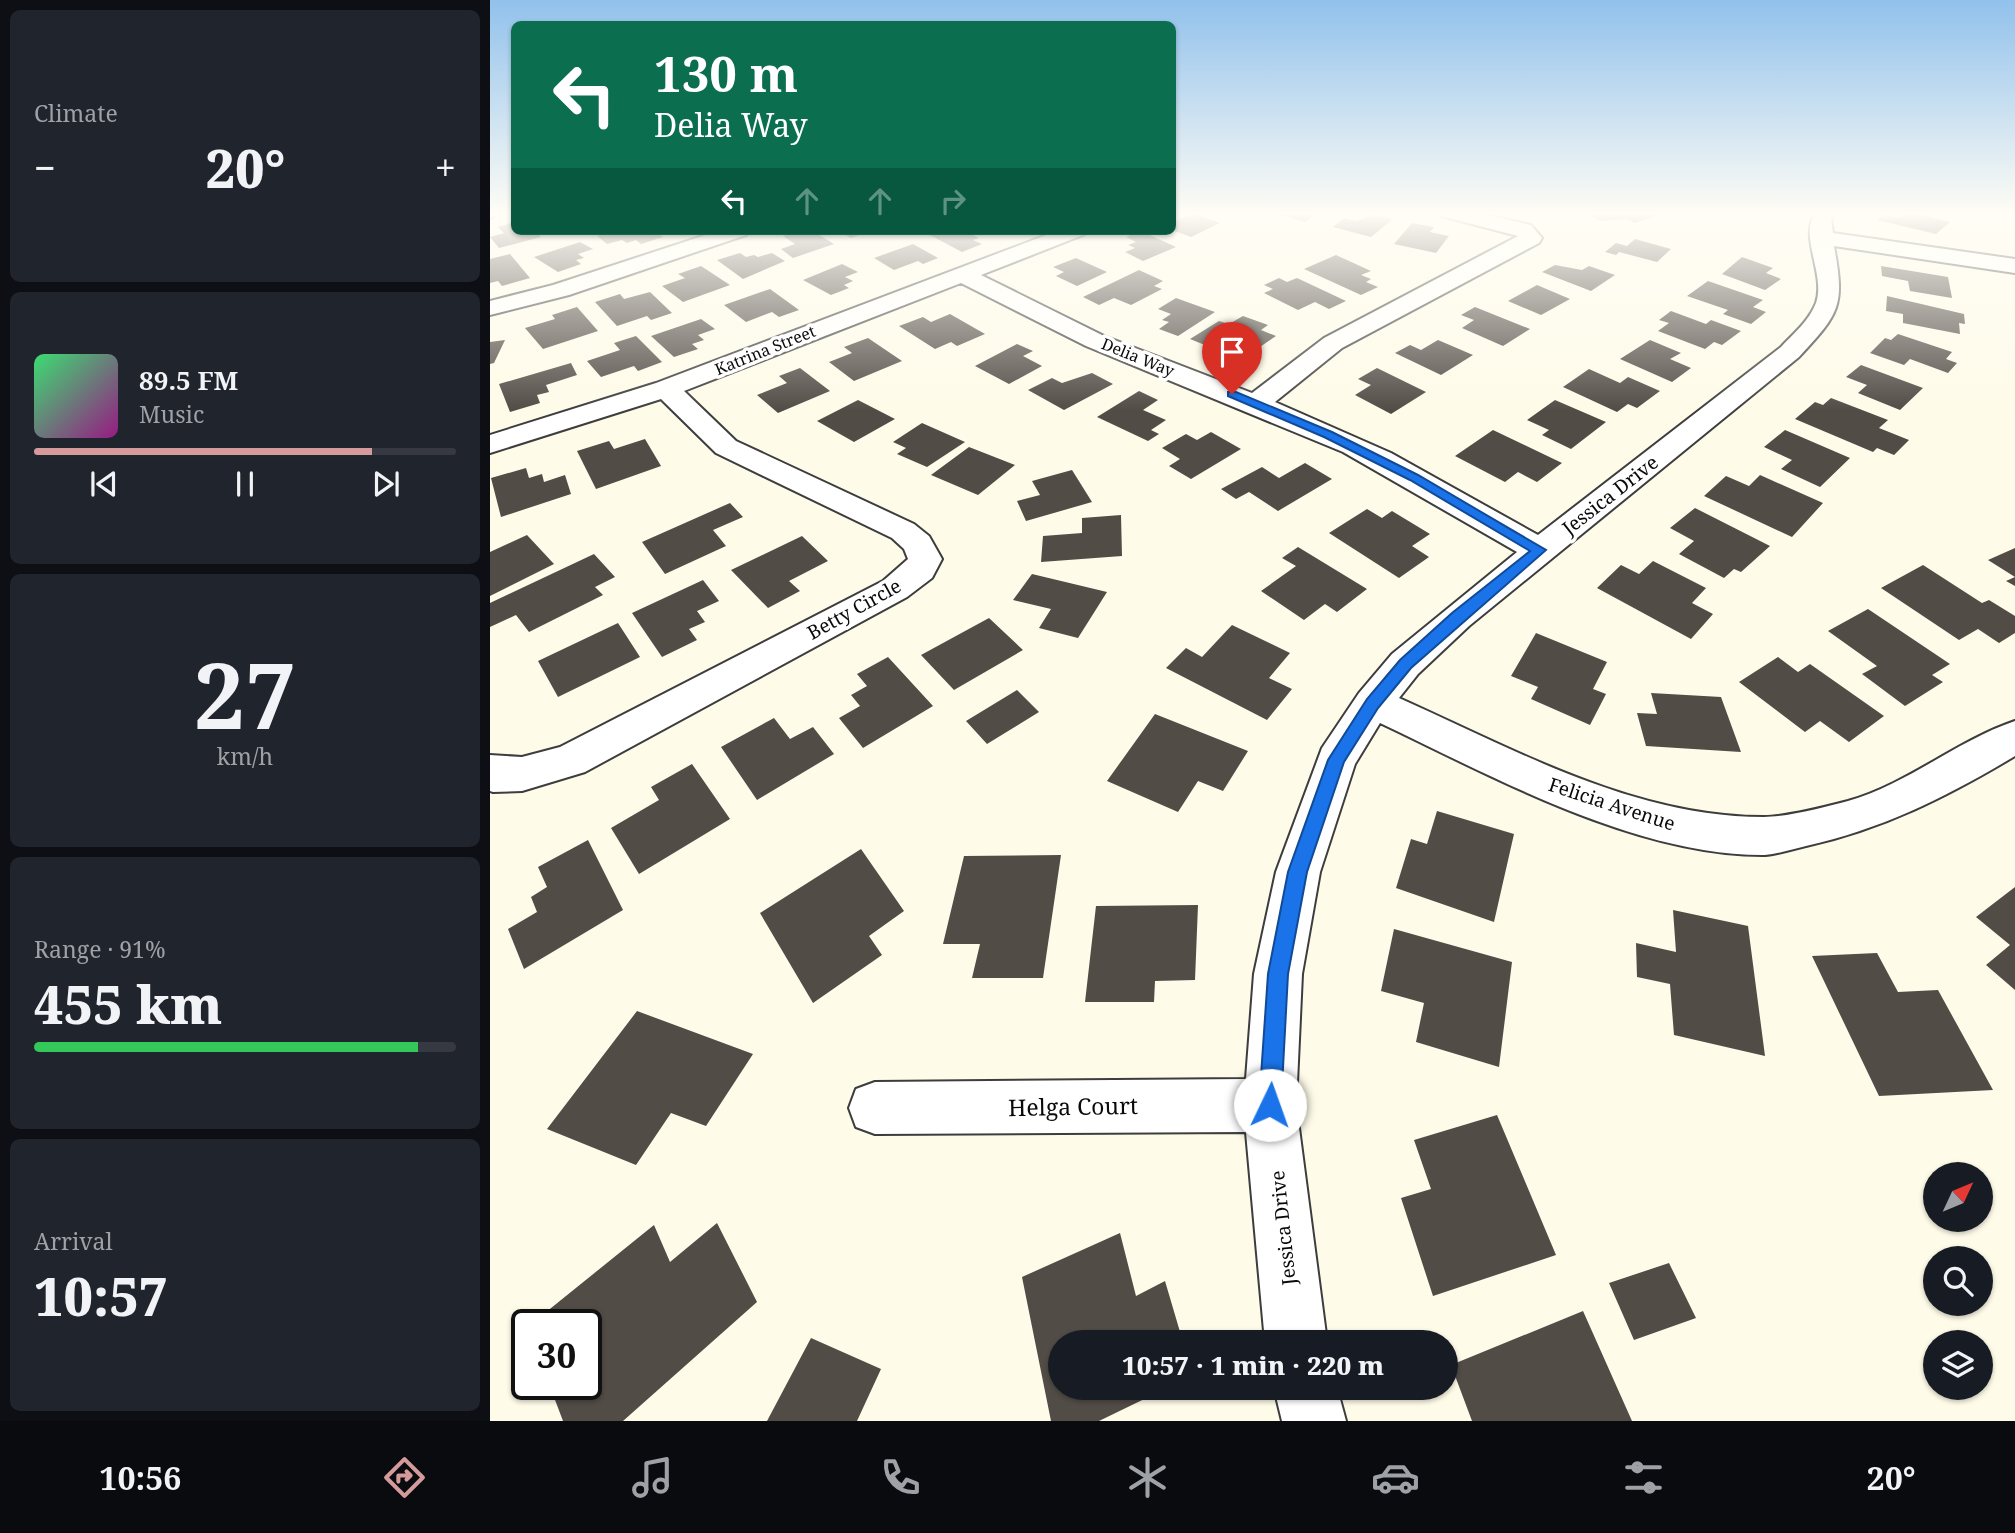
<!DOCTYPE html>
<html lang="en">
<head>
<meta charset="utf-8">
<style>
	body { margin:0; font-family:"Noto Serif",serif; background:#20242c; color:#f1f3f6; height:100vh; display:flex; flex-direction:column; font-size:26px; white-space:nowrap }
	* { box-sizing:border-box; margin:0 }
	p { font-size:23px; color:#9ea1a6 }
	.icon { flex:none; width:38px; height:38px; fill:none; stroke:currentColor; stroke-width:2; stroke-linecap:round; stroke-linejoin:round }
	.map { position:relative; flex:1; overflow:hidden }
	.side { display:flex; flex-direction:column; gap:10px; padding:10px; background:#0d0f14; width:490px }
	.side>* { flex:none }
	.guide { position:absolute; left:21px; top:21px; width:665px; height:214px; border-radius:10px; box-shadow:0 2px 5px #0004; background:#0b6e4f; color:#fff; overflow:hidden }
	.needle { width:46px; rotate:46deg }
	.fabs { position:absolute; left:1433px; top:1162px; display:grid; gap:14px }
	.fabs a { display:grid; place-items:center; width:70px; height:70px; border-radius:50%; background:#171b24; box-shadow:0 2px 5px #0004; font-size:35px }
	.speed { position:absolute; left:21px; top:1309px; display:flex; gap:14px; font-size:35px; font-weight:700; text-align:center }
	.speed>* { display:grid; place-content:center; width:91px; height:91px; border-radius:50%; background:#171b24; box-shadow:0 2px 5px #0004; line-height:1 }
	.speed .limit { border:4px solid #111; border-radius:10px; background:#fff; color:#111 }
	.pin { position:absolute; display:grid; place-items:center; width:60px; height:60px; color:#fff; margin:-72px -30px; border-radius:50% 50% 50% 0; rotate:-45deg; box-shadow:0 0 7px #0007 }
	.pin .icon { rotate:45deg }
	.me { position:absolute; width:77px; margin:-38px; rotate:3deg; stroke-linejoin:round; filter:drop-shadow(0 0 5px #0008) }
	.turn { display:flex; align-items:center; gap:24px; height:147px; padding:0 28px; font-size:32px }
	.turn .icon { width:91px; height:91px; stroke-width:2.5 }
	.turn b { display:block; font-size:49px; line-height:60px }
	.lanes { display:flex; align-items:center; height:66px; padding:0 28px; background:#0003; justify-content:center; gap:35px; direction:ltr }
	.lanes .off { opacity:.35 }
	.big { font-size:52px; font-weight:800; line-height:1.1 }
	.side .widget { flex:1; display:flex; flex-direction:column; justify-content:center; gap:10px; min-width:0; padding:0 24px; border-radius:10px; background:#20242c }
	.side .dial { align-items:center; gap:0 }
	.dial b { font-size:91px; line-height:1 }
	.song { display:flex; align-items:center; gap:21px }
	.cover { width:84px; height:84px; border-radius:10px; background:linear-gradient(135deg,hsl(140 70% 55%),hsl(310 70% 35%)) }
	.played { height:7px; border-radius:4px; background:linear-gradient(90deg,#d59a9b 80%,#363941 80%) }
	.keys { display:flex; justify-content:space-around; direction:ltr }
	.heat { display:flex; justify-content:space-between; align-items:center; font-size:38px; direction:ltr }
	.charge { height:10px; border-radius:5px; background:linear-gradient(90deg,#34c759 91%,#363941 0) }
	.trip { position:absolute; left:558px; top:1330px; width:410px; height:70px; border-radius:35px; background:#171b24; box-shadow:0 2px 5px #0004; font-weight:800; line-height:70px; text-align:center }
	.menu { display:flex; height:112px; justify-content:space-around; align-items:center; background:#090b0e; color:#9ea1a6 }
	.menu .icon { width:49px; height:49px }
	.menu .on { color:#d59a9b }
	.menu b { font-size:32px; color:#f1f3f6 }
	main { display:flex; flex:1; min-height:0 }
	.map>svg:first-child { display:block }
	.building { fill:#524c47 }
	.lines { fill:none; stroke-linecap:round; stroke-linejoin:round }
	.minor-casing { stroke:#3d3d3d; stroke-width:4 }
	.minor { fill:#fff; fill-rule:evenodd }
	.route { fill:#1a73e8; stroke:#114b97; stroke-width:2 }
	.labels { text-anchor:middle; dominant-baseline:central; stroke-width:7; stroke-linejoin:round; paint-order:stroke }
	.far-street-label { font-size:16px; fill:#0a0a0a; stroke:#fff }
	.street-label { font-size:19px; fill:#0a0a0a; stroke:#fff }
	.near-street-label { font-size:23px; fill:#0a0a0a; stroke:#fff }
</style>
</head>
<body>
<main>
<section class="side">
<div class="widget"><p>Climate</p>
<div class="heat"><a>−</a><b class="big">20°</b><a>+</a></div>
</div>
<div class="widget">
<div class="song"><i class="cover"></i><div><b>89.5 FM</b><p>Music</p></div></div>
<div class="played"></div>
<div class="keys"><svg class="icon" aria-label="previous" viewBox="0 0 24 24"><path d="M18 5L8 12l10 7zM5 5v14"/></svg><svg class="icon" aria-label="pause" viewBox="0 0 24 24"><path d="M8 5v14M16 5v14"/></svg><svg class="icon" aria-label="next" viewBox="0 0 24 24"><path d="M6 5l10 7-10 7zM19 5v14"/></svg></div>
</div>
<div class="widget dial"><b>27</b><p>km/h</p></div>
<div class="widget"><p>Range · 91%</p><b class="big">455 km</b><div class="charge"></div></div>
<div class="widget"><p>Arrival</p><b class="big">10:57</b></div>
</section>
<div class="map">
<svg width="1525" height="1421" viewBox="0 0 1525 1421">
	<rect width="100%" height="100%" fill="#fefbe9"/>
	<!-- building -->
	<path class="building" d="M 780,212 L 830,212 L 815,222 Z
		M 1108,212 L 1160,212 L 1168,215 L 1145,223 L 1135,219 L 1112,221 L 1098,215 Z
		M 1417,212 L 1422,212 L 1460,222 L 1446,234 L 1387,220 L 1395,214 L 1409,218 Z
		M 704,213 L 730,223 L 701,237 L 682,230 L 682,223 Z
		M 884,214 L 903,219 L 881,237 L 843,227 L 854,218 L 867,221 Z
		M 24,222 L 24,231 L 45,231 L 51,237 L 9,248 L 0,237 L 14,233 L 8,227 Z
		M 922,223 L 944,227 L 940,232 L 959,236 L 946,253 L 904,244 Z
		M 124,231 L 164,231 L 173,237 L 151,244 L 146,240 L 137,243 L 132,240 L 117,244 L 107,236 Z
		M 308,231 L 323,231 L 344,244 L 303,258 L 291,249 L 305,244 L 293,236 Z
		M 349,231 L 380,231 L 361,238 Z
		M 441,231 L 487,231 L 481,234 L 489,238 L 483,240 L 492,244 L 472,252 L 436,233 Z
		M 651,231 L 686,247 L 653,261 L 635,252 L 645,248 L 638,245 L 646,242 L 636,237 Z
		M 1145,239 L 1181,249 L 1167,262 L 1129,252 L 1126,255 L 1115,252 L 1126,243 L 1137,246 Z
		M 90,242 L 103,249 L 88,254 L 94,258 L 86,260 L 91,264 L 68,272 L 44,257 Z
		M 423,244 L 448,258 L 433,264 L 428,261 L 404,270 L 384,258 Z
		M 250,253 L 256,257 L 264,255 L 268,257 L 282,253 L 295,261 L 253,279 L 227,260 Z
		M 20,254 L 40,278 L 12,286 L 8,281 L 0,283 L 0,259 Z
		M 846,255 L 881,271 L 871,275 L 881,279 L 876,282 L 888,287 L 871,295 L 814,269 Z
		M 1252,257 L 1283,268 L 1276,273 L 1291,279 L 1275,290 L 1232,274 Z
		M 586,258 L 617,272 L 587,286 L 566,276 L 574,272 L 563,267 Z
		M 352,264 L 368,272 L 355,277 L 363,281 L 354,285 L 359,288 L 341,295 L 313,280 Z
		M 1065,265 L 1092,270 L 1099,266 L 1125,275 L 1101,291 L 1052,272 Z
		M 211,266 L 240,285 L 193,302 L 172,286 L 195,278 L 188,274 Z
		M 1391,266 L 1458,277 L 1462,298 L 1420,291 L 1418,281 L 1392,276 Z
		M 649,270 L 673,281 L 664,286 L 672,289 L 641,305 L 624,298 L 609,305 L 593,297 Z
		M 789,278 L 797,282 L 807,278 L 856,301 L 839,309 L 825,302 L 808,310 L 774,293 L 783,289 L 774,285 Z
		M 1218,281 L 1273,300 L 1263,307 L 1276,312 L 1261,324 L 1233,314 L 1238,310 L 1197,296 Z
		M 1047,285 L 1080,299 L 1051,315 L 1018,301 Z
		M 280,289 L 309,310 L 289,317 L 282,312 L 256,322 L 234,305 Z
		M 160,292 L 182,313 L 161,320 L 157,316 L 127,326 L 105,302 L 130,294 L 134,299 Z
		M 1397,296 L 1474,314 L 1475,324 L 1469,323 L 1470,334 L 1413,323 L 1413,314 L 1396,311 Z
		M 686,298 L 725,312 L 688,336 L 669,329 L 679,322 L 672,320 L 681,314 L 668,309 Z
		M 87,307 L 108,331 L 53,349 L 35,328 L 65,319 L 62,315 Z
		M 985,307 L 1040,329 L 1013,346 L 972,328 L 984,320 L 971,315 Z
		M 1181,311 L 1216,324 L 1221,320 L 1251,331 L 1232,345 L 1224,342 L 1215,349 L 1168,331 L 1179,323 L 1169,320 Z
		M 460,314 L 495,334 L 467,346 L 461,342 L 445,349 L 409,326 L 433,317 L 441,322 Z
		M 753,316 L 778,325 L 771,330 L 786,336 L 761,353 L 747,347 L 737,354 L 700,339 L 729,321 L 739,324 Z
		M 211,319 L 225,329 L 208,335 L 214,340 L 202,344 L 208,349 L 184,357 L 161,336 Z
		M 1408,334 L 1462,352 L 1456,359 L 1467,363 L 1458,373 L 1420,359 L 1414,365 L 1380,353 L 1395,338 L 1401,340 Z
		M 146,336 L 172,362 L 148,371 L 144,366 L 111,377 L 97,361 L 130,350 L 124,343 Z
		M 378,338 L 412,361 L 364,381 L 339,362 L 362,353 L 354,347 Z
		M 15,340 L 4,363 L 0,364 L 0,342 Z
		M 948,340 L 983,355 L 951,375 L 905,353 L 920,345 L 931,350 Z
		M 1160,340 L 1191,353 L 1180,359 L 1201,368 L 1182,382 L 1130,359 Z
		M 527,344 L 543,351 L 533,356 L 552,366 L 519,384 L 485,366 Z
		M 81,363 L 87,375 L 56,385 L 59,392 L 47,395 L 50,403 L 20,412 L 9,384 Z
		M 1371,365 L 1433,388 L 1410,410 L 1368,393 L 1377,385 L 1356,377 Z
		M 310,368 L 340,391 L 288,413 L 267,395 L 297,383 L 289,376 Z
		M 887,368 L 936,392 L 901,414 L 865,395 L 881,385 L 868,379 Z
		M 1099,369 L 1130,383 L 1138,377 L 1170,391 L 1147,408 L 1138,404 L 1127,412 L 1073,387 Z
		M 602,373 L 623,384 L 574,410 L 538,390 L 562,378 L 572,383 Z
		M 649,391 L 668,400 L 653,410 L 676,420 L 661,430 L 669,434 L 658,441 L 607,417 Z
		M 1341,398 L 1398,420 L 1389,428 L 1419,440 L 1404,455 L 1387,448 L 1383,452 L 1305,419 L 1325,402 L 1333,405 Z
		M 368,400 L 405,419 L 364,442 L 327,421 Z
		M 1065,400 L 1116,422 L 1081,449 L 1052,435 L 1059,430 L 1037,420 Z
		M 432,423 L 475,442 L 437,467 L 407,454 L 416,448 L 403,442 Z
		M 1003,430 L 1072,463 L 1047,482 L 1028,472 L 1015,482 L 965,456 Z
		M 1295,430 L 1360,458 L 1330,487 L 1291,469 L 1302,460 L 1274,447 Z
		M 721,432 L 751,449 L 701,479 L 679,466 L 690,459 L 672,448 L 696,434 L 707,440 Z
		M 155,439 L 171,466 L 106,489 L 87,451 L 119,441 L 124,449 Z
		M 479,447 L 525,465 L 488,495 L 441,475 Z
		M 815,463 L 842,479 L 788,511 L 759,492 L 746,499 L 731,489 L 772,467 L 789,478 Z
		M 36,468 L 39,478 L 52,474 L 54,482 L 75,475 L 81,494 L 11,517 L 1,478 Z
		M 582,470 L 602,502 L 536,521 L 527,501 L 550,495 L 542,481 Z
		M 1270,475 L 1333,503 L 1302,537 L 1214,496 L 1236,476 L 1259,486 Z
		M 240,503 L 253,517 L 223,530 L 236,546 L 175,574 L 152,542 Z
		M 1205,508 L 1280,546 L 1251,572 L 1244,569 L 1234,578 L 1189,554 L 1204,541 L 1180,528 Z
		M 877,509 L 892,518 L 902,511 L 940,534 L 922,546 L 939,557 L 909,578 L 839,533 Z
		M 631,515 L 632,556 L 551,562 L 553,536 L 592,533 L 592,518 Z
		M 37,535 L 64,564 L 0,596 L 0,552 Z
		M 312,536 L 338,561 L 299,581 L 310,591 L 278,608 L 241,570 Z
		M 808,547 L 877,589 L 847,612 L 835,604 L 814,620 L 771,591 L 806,566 L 792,558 Z
		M 1525,548 L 1525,586 L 1516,581 L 1525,577 L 1498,560 Z
		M 104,554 L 125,577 L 105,587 L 113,595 L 39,632 L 26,615 L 0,627 L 0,603 Z
		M 1163,561 L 1216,588 L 1202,603 L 1223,614 L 1201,639 L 1107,588 L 1131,565 L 1149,574 Z
		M 1433,565 L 1492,603 L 1499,600 L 1525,616 L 1525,633 L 1509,643 L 1488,629 L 1469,640 L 1391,588 Z
		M 542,574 L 617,592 L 588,638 L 549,628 L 561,609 L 523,600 Z
		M 213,580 L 229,601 L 207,611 L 215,622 L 199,629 L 207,640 L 172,657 L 142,613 Z
		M 1378,609 L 1460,664 L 1442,675 L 1453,682 L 1415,706 L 1372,674 L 1387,666 L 1338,631 Z
		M 499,618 L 533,650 L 464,690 L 431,655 Z
		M 128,623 L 150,657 L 68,697 L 48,661 Z
		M 742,625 L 800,653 L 779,678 L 802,689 L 777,720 L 676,668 L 696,648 L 712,657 Z
		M 1046,633 L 1117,662 L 1103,689 L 1116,694 L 1100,725 L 1041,699 L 1048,687 L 1021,676 Z
		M 398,657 L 443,706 L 373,748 L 349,718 L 370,706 L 361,695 L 377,686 L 367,674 Z
		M 1288,657 L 1308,672 L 1320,664 L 1394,716 L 1359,742 L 1330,721 L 1315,732 L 1249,682 Z
		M 527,690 L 549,712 L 497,744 L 476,721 Z
		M 1161,693 L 1231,697 L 1251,752 L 1156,746 L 1147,713 L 1167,714 Z
		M 665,714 L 758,751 L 733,791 L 708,781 L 688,812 L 617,781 Z
		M 284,718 L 300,739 L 323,727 L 344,754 L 267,800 L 231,747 Z
		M 202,764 L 240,819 L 149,874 L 121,828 L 169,800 L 161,787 Z
		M 947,811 L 1024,834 L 1004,922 L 906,888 L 921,839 L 937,844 Z
		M 98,840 L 133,910 L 34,969 L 18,929 L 47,912 L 41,897 L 57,887 L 48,867 Z
		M 371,849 L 414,911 L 379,936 L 392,955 L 323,1003 L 270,913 Z
		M 571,855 L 553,978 L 482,978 L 490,944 L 453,944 L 474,856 Z
		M 1525,887 L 1525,990 L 1496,965 L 1520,945 L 1486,917 Z
		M 708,905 L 705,980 L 665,981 L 664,1002 L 595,1002 L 606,906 Z
		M 1183,910 L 1258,926 L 1275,1056 L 1184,1035 L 1180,984 L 1147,977 L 1146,943 L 1186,952 Z
		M 904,929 L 1022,962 L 1009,1067 L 926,1042 L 934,1003 L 891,991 Z
		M 1387,953 L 1408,992 L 1448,990 L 1503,1090 L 1389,1096 L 1322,956 Z
		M 147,1011 L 263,1054 L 216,1126 L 181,1113 L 146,1165 L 57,1129 Z
		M 1007,1115 L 1066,1255 L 943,1296 L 911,1198 L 941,1189 L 924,1140 Z
		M 227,1223 L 267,1302 L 133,1421 L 73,1421 L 59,1384 L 96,1384 L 96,1325 L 40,1325 L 164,1225 L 180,1262 Z
		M 630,1233 L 646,1296 L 675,1281 L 693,1342 L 570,1342 L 570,1388 L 677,1388 L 609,1421 L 561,1421 L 532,1277 Z
		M 1179,1263 L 1206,1318 L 1144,1340 L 1119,1283 Z
		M 1093,1311 L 1142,1421 L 982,1421 L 961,1365 Z
		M 321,1338 L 391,1369 L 367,1421 L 277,1421 Z"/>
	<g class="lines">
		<defs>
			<path id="minor" d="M 0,212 L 11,212 L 0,218 Z
				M 948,212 L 985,212 L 1041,225 L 1052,238 L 1049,243 L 852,348 L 785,402 L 901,453 L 1048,535 L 1291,347 C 1303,334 1319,321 1326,303 C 1336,274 1308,236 1326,212 L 1346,212 L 1341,219 L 1343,233 L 1525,259 L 1525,273 L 1344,246 C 1355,306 1350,313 1309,357 L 979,626 L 928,674 L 909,698 C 1025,750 1144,817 1274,817 C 1297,817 1335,807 1358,801 C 1418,784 1466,741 1525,721 L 1525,756 C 1458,796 1393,829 1316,846 C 1303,849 1288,854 1275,855 C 1146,856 1004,777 890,723 L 865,764 L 830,872 L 812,974 L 806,1105 L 837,1342 L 775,1342 L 756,1132 L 385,1134 L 366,1127 L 359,1108 L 366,1089 L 385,1082 L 756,1079 L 764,974 L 786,872 L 832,748 L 869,693 L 902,654 L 1027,552 L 853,452 L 596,346 L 471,283 L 194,391 L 246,441 L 424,524 L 439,536 L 452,559 L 442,578 L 417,597 L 95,772 L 32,791 L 3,792 L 0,791 L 0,755 L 32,757 L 70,747 L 393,581 L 418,559 L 414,549 L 402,538 L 226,453 L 171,399 L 0,453 L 0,435 L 166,383 L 567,231 L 597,231 L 593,235 L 491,275 L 614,336 L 762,393 L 834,338 L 1028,236 L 951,216 Z
				M 228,231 L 260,231 L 256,235 L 79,295 L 0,315 L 0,301 L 63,285 Z
				M 784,1388 L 847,1388 L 856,1421 L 792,1421 Z"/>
		</defs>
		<!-- minor casing -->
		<use href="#minor" class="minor-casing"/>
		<!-- minor -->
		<use href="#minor" class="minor"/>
	</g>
	<!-- sky -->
	<linearGradient id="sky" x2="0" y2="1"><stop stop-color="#91c1ec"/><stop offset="0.52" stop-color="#fffdf5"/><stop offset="1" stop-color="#fffdf5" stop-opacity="0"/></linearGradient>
	<rect width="1525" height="411" fill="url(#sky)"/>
	<!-- route -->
	<path class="route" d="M 738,392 L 746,392 L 842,432 L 928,475 L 1056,550 L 921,668 L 888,708 L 854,762 L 817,872 L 798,974 L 791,1105 L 788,1112 L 780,1116 L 772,1112 L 769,1105 L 778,974 L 798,872 L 838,760 L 877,699 L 910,660 L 962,613 L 1040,551 L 920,480 L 834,437 L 738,396 Z"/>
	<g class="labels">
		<!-- far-street labels -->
		<g class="far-street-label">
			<text transform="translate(275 350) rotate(-22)">Katrina Street</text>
			<text transform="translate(648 357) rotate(22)">Delia Way</text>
		</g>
		<!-- street labels -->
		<g class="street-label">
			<text transform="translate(1120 495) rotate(-38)">Jessica Drive</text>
			<text transform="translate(364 609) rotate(-29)">Betty Circle</text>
			<text transform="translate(1122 804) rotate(18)">Felicia Avenue</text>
			<text transform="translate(793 1228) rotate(-96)">Jessica Drive</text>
		</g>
		<!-- near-street labels -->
		<g class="near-street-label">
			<text transform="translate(583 1106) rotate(-1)">Helga Court</text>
		</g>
	</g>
</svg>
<div class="fabs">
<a><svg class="needle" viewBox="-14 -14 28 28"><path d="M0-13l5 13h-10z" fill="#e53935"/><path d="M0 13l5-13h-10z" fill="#9ea1a6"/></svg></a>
<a><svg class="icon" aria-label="search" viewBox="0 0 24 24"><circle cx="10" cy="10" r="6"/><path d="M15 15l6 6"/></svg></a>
<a><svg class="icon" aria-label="layers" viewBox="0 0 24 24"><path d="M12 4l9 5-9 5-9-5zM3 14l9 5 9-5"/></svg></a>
</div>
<div class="speed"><div class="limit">30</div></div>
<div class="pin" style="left:742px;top:394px;background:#d93025"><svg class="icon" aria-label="arrive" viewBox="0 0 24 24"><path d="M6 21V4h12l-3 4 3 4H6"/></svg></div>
<svg class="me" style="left:780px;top:1105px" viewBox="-20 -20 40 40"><circle r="19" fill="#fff"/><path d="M0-13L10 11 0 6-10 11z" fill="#1a73e8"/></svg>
<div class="trip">10:57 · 1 min · 220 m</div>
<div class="guide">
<div class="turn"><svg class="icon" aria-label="left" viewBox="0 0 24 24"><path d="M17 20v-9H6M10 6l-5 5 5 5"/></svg><div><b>130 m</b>Delia Way</div></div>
<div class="lanes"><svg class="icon" aria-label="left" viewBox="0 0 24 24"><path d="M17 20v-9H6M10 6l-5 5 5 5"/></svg><svg class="icon off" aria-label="ahead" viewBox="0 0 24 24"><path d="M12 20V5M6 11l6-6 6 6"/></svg><svg class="icon off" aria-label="ahead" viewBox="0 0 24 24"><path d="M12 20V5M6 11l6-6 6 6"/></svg><svg class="icon off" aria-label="right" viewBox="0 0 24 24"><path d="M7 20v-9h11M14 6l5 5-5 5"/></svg></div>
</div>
</div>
</main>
<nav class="menu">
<b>10:56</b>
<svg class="icon on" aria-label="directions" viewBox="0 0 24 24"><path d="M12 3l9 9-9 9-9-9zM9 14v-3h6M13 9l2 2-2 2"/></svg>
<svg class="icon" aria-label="music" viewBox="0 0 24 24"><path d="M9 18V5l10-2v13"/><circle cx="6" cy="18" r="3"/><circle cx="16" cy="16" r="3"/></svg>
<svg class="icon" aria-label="phone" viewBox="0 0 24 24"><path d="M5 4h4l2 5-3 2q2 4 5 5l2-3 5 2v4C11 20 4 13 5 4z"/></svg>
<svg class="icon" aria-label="climate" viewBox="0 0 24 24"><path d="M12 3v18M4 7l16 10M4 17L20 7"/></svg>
<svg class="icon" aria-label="car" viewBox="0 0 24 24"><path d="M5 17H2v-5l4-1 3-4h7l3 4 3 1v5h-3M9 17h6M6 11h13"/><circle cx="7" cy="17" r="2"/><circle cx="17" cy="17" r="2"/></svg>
<svg class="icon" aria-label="filters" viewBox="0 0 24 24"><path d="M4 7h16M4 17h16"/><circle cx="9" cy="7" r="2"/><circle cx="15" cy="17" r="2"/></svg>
<b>20°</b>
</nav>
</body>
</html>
